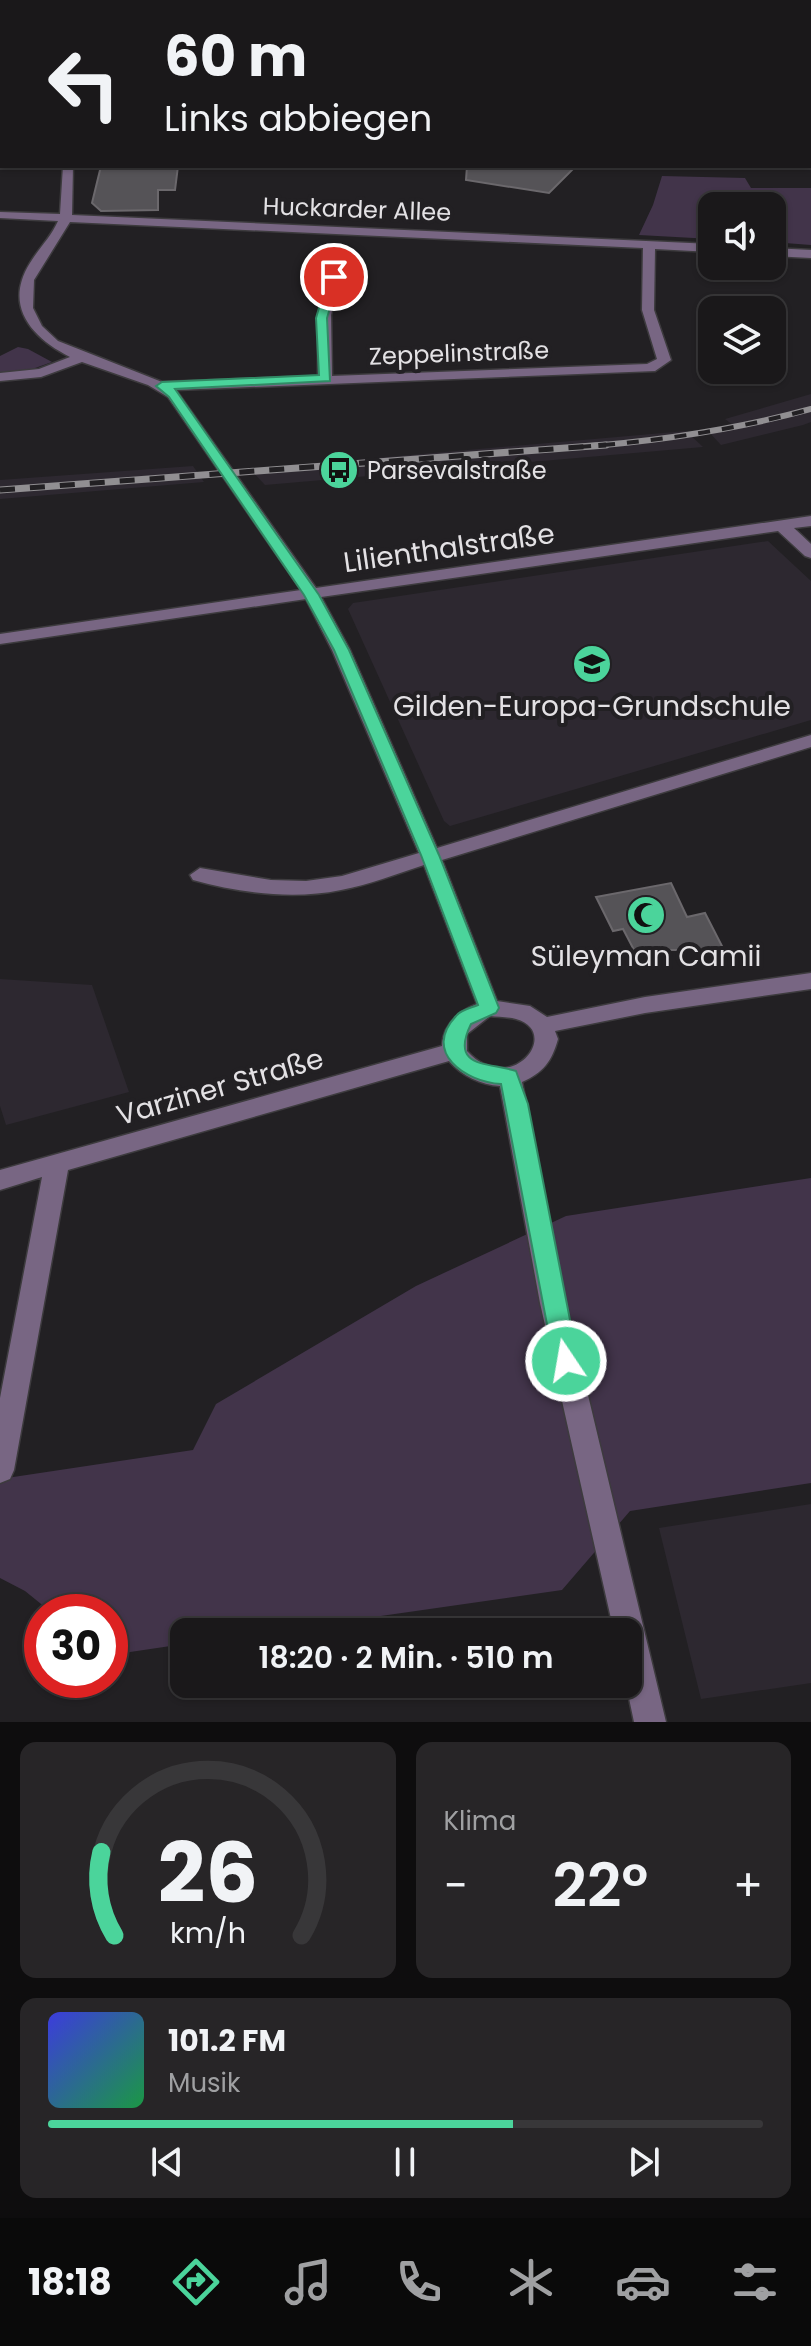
<!DOCTYPE html>
<html lang="de">
<head>
<meta charset="utf-8">
<style>
	body { margin:0; font-family:Poppins,sans-serif; background:#272527; color:#f1f3f6; height:100vh; display:flex; flex-direction:column; font-size:30px; white-space:nowrap }
	* { box-sizing:border-box; margin:0 }
	p { font-size:26px; color:#9fa0a2 }
	.icon { flex:none; width:44px; height:44px; fill:none; stroke:currentColor; stroke-width:2; stroke-linecap:round; stroke-linejoin:round }
	.map { position:relative; height:1722px; overflow:hidden }
	.drawer { display:flex; flex-direction:column; gap:20px; padding:20px; background:#0e0d0e; flex:1 }
	.drawer>* { flex:none }
	.banner { position:absolute; left:0px; top:0px; width:812px; height:168px; box-shadow:0 2px 6px #0004,0 0 0 2px #383739; background:#1a181a; color:#f1f3f6; overflow:hidden }
	.controls { position:absolute; left:698px; top:192px; display:grid; gap:16px }
	.controls a { display:grid; place-items:center; width:88px; height:88px; border-radius:16px; background:#1a181a; box-shadow:0 2px 6px #0004,0 0 0 2px #383739; font-size:40px }
	.speed { position:absolute; left:24px; top:1594px; display:flex; gap:16px; font-size:40px; font-weight:700; text-align:center }
	.speed>* { display:grid; place-content:center; width:104px; height:104px; border-radius:50%; background:#1a181a; box-shadow:0 2px 6px #0004,0 0 0 2px #383739; line-height:1 }
	.speed .limit { border:12px solid #d22; background:#fff; color:#111 }
	.pin { position:absolute; display:grid; place-items:center; width:68px; height:68px; color:#fff; margin:-34px; border:4px solid #fff; border-radius:50%; box-shadow:0 2px 8px #0007 }
	.me { position:absolute; width:88px; margin:-44px; rotate:348deg; stroke-linejoin:round; filter:drop-shadow(0 0 6px #0008) }
	.turn { display:flex; align-items:center; gap:28px; height:168px; padding:0 32px; font-size:36px }
	.turn .icon { width:104px; height:104px; stroke-width:2.5 }
	.turn b { display:block; font-size:56px; line-height:68px }
	.big { font-size:60px; font-weight:600; line-height:1.1 }
	.drawer .tile { flex:1; display:flex; flex-direction:column; justify-content:center; gap:12px; min-width:0; padding:0 28px; border-radius:16px; background:#272527 }
	.drawer .dial { align-items:center; gap:0 }
	.dial svg { height:208px; overflow:visible; fill:none; stroke:#383739; stroke-width:7; stroke-linecap:round; text-anchor:middle }
	.dial text { fill:#f1f3f6; stroke:none }
	.song { display:flex; align-items:center; gap:24px }
	.cover { width:96px; height:96px; border-radius:12px; background:linear-gradient(135deg,hsl(240 70% 55%),hsl(140 70% 35%)) }
	.played { height:8px; border-radius:4px; background:linear-gradient(90deg,#4bd49b 65%,#383739 65%) }
	.keys { display:flex; justify-content:space-around; direction:ltr }
	.heat { display:flex; justify-content:space-between; align-items:center; font-size:44px; direction:ltr }
	.drawer .tiles { flex:1; display:grid; gap:20px; grid-template-columns:1fr 1fr }
	.tile:last-child { grid-column:span 2 }
	.trip { position:absolute; left:170px; top:1618px; width:472px; height:80px; border-radius:16px; background:#1a181a; box-shadow:0 2px 6px #0004,0 0 0 2px #383739; font-weight:600; line-height:80px; text-align:center }
	.tab-bar { display:flex; height:128px; justify-content:space-around; align-items:center; background:#0a0a0a; color:#9fa0a2 }
	.tab-bar .icon { width:56px; height:56px }
	.tab-bar .on { color:#4bd49b }
	.tab-bar b { font-size:36px; color:#f1f3f6 }
	.map>svg:first-child { display:block }
	.built { fill:#2d2830 }
	.green { fill:#42344a }
	.building { fill:#555357; stroke:#6b686c; stroke-width:2 }
	.lines { fill:none; stroke-linecap:round; stroke-linejoin:round }
	.minor-casing { stroke:#3d3b3e; stroke-width:3 }
	.major-casing { stroke:#3d3b3e; stroke-width:3 }
	.minor { fill:#786683; fill-rule:evenodd }
	.major { fill:#d1abe8; fill-rule:evenodd }
	.rail-far2-casing { stroke:#918f92; stroke-width:4 }
	.rail-far1-casing { stroke:#918f92; stroke-width:6 }
	.rail-casing { stroke:#918f92; stroke-width:7 }
	.rail-far2 { stroke:#222023; stroke-width:3; stroke-dasharray:9; stroke-linecap:butt }
	.rail-far1 { stroke:#222023; stroke-width:4; stroke-dasharray:12; stroke-linecap:butt }
	.rail { stroke:#222023; stroke-width:5; stroke-dasharray:15; stroke-linecap:butt }
	.route { fill:#4bd49b; stroke:#318a65; stroke-width:2 }
	.labels { text-anchor:middle; dominant-baseline:central; stroke-width:8; stroke-linejoin:round; paint-order:stroke }
	.far-street-label { font-size:24px; fill:#e3e1e4; stroke:#222023 }
	.far-poi-label { font-size:24px; fill:#e3e1e4; stroke:#222023; text-anchor:start }
	.street-label { font-size:28px; fill:#e3e1e4; stroke:#222023 }
	.poi-label { font-size:28px; fill:#e3e1e4; stroke:#222023 }
</style>
</head>
<body>
<div class="map">
<svg width="811" height="1722" viewBox="0 0 811 1722">
	<rect width="100%" height="100%" fill="#222023"/>
	<!-- built -->
	<path class="built" d="M 811,394 L 811,422 L 803,425 L 721,445 L 707,430 L 733,425 L 725,419 Z
		M 686,431 L 703,447 L 265,485 L 250,469 Z
		M 193,466 L 204,482 L 0,499 L 0,480 Z
		M 768,541 L 811,581 L 811,720 L 450,826 L 444,821 L 348,609 L 353,603 Z
		M 0,979 L 92,985 L 129,1092 L 6,1125 L 0,1106 Z
		M 811,1504 L 811,1683 L 701,1699 L 659,1528 Z"/>
	<!-- green -->
	<path class="green" d="M 662,176 L 745,178 L 751,188 L 811,188 L 811,245 L 772,242 L 772,206 L 712,206 L 712,239 L 639,235 L 653,205 Z
		M 18,347 L 28,349 L 52,362 L 24,372 L 0,373 L 0,356 Z
		M 811,1178 L 811,1483 L 630,1511 L 562,1590 L 269,1632 L 184,1632 L 184,1644 L 110,1655 L 110,1612 L 51,1612 L 25,1591 L 0,1578 L 0,1479 L 193,1450 L 216,1404 L 416,1286 L 566,1216 Z"/>
	<!-- building -->
	<path class="building" d="M 101,166 L 178,166 L 175,190 L 158,190 L 158,210 L 101,211 L 92,203 Z
		M 467,166 L 576,166 L 549,193 L 466,180 Z
		M 671,883 L 687,917 L 705,913 L 724,950 L 634,950 L 623,929 L 613,931 L 596,897 Z"/>
	<g class="lines">
		<defs>
			<path id="minor" d="M 810,42 L 811,42 L 811,48 L 810,48 Z
				M 63,166 L 73,166 L 72,215 L 712,244 L 712,252 L 655,249 L 654,310 L 671,360 L 655,371 L 176,390 L 316,588 L 811,516 L 811,526 L 794,528 L 811,544 L 811,558 L 805,556 L 778,531 L 321,597 L 350,650 L 437,848 L 811,735 L 811,747 L 442,860 L 497,1001 L 530,1006 L 547,1017 L 645,997 L 811,973 L 811,989 L 645,1013 L 555,1031 L 558,1039 C 552,1061 543,1073 522,1082 L 566,1303 L 666,1722 L 634,1722 L 626,1684 L 628,1632 L 614,1632 L 540,1303 L 500,1086 C 481,1085 462,1076 449,1061 L 68,1170 L 14,1470 L 10,1479 L 0,1483 L 0,1398 L 42,1177 L 0,1190 L 0,1170 L 442,1046 C 443,1025 458,1012 477,1004 L 424,865 C 396,874 369,885 341,890 C 293,900 240,893 193,880 L 190,875 L 200,868 L 271,880 L 306,881 L 342,876 L 419,853 L 332,650 L 306,599 L 0,644 L 0,634 L 301,590 L 168,397 L 148,385 L 82,362 L 41,377 L 0,381 L 0,373 L 39,369 L 70,357 C 32,338 3,306 30,263 C 39,248 51,237 58,221 L 0,218 L 0,212 L 60,214 ZM 70,222 L 643,248 L 642,310 L 657,359 L 647,364 L 332,376 L 331,315 L 339,281 L 359,282 L 365,278 C 357,272 336,271 328,277 L 318,315 L 318,376 L 162,382 L 58,341 L 42,326 L 33,308 L 34,280 ZM 490,1016 C 498,1017 508,1017 516,1019 C 563,1032 511,1099 467,1051 L 467,1034 Z
				M 772,248 L 811,250 L 811,258 L 772,256 Z"/>
			<path id="major" d="M 810,135 L 811,135 L 811,141 L 810,141 Z
				M 0,137 L 2,137 L 2,143 L 0,143 Z"/>
		</defs>
		<!-- minor casing -->
		<use href="#minor" class="minor-casing"/>
		<!-- major casing -->
		<use href="#major" class="major-casing"/>
		<!-- minor -->
		<use href="#minor" class="minor"/>
		<!-- major -->
		<use href="#major" class="major"/>
		<defs>
			<path id="rail-far2" d="M 277,2 L 350,0"/>
			<path id="rail-far1" d="M 579,447 C 659,441 734,430 811,409"/>
			<path id="rail" d="M 0,490 L 606,445"/>
		</defs>
		<!-- rail-far2 casing -->
		<use href="#rail-far2" class="rail-far2-casing"/>
		<!-- rail-far1 casing -->
		<use href="#rail-far1" class="rail-far1-casing"/>
		<!-- rail casing -->
		<use href="#rail" class="rail-casing"/>
		<!-- rail-far2 -->
		<use href="#rail-far2" class="rail-far2"/>
		<!-- rail-far1 -->
		<use href="#rail-far1" class="rail-far1"/>
		<!-- rail -->
		<use href="#rail" class="rail"/>
	</g>
	<!-- route -->
	<path class="route" d="M 334,274 L 339,277 L 327,318 L 330,381 L 175,389 L 319,595 L 349,650 L 439,855 L 499,1008 L 496,1013 L 471,1024 C 449,1069 489,1062 516,1071 L 528,1104 L 578,1361 L 574,1369 L 566,1372 L 557,1369 L 554,1361 L 501,1084 C 465,1082 422,1052 456,1016 C 460,1010 471,1008 478,1005 L 421,855 L 334,650 L 304,595 L 169,397 L 156,386 L 162,382 L 319,375 L 316,318 L 328,277 Z"/>
	<!-- icons -->
	<defs>
		<symbol id="bus-disc" viewBox="-11 -11 22 22"><circle r="9.5" fill="#4bd49b" stroke="#222023"/><path d="M-5-6H5V4H4V6H2V4H-2V6H-4V4H-5ZM-3.5-4V0h7V-4ZM-3.5 1.2v1.5H-2V1.2ZM2 1.2v1.5H3.5V1.2Z" fill="#111"/></symbol>
		<symbol id="school-disc" viewBox="-11 -11 22 22"><circle r="9.5" fill="#4bd49b" stroke="#222023"/><path d="M0-5L7-2L0 1L-7-2ZM-4 1L0 2.5L4 1V4Q0 6-4 4Z" fill="#111"/></symbol>
		<symbol id="mosque-disc" viewBox="-11 -11 22 22"><circle r="9.5" fill="#4bd49b" stroke="#222023"/><path d="M3.5-4.9A6 6 0 1 0 3.5 4.9A5 5 0 1 1 3.5-4.9Z" fill="#111"/></symbol>
	</defs>
	<g fill-rule="evenodd">
		<use href="#bus-disc" x="317" y="448" width="44" height="44"/>
		<use href="#school-disc" x="570" y="642" width="44" height="44"/>
		<use href="#mosque-disc" x="624" y="893" width="44" height="44"/>
	</g>
	<g class="labels">
		<!-- far-street labels -->
		<g class="far-street-label">
			<text transform="translate(357 209) rotate(2)">Huckarder Allee</text>
			<text transform="translate(459 353) rotate(-2)">Zeppelinstraße</text>
		</g>
		<!-- far-poi labels -->
		<g class="far-poi-label">
			<text x="367" y="470">Parsevalstraße</text>
		</g>
		<!-- street labels -->
		<g class="street-label">
			<text transform="translate(449 548) rotate(-8)">Lilienthalstraße</text>
			<text transform="translate(220 1087) rotate(-16)">Varziner Straße</text>
		</g>
		<!-- poi labels -->
		<g class="poi-label">
			<text x="592" y="706">Gilden-Europa-Grundschule</text>
			<text x="646" y="956">Süleyman Camii</text>
		</g>
	</g>
</svg>
<div class="controls">
<a><svg class="icon" aria-label="sound" viewBox="0 0 24 24"><path d="M4 9h4l5-4v14l-5-4H4zM17 9q2 3 0 6"/></svg></a>
<a><svg class="icon" aria-label="layers" viewBox="0 0 24 24"><path d="M12 4l9 5-9 5-9-5zM3 14l9 5 9-5"/></svg></a>
</div>
<div class="speed"><div class="limit">30</div></div>
<div class="pin" style="left:334px;top:277px;background:#d93025"><svg class="icon" aria-label="arrive" viewBox="0 0 24 24"><path d="M6 21V4h12l-3 4 3 4H6"/></svg></div>
<svg class="me" style="left:566px;top:1361px" viewBox="-20 -20 40 40"><circle r="17" fill="#4bd49b" stroke="#fff" stroke-width="3"/><path d="M0-11L8 9 0 5-8 9z" fill="#fff"/></svg>
<div class="trip">18:20 · 2 Min. · 510 m</div>
<div class="banner">
<div class="turn"><svg class="icon" aria-label="left" viewBox="0 0 24 24"><path d="M17 20v-9H6M10 6l-5 5 5 5"/></svg><div><b>60 m</b>Links abbiegen</div></div>
</div>
</div>
<section class="drawer">
<div class="tiles">
<div class="tile dial"><svg viewBox="0 0 100 80">
<path d="M14 69A42 42 0 1 1 86 69"/>
<path d="M14 69A42 42 0 0 1 9 37" stroke="#4bd49b"/>
<text x="50" y="56" font-size="32" font-weight="700">26</text>
<text x="50" y="72" font-size="11">km/h</text>
</svg></div>
<div class="tile"><p>Klima</p>
<div class="heat"><a>−</a><b class="big">22°</b><a>+</a></div>
</div>
<div class="tile">
<div class="song"><i class="cover"></i><div><b>101.2 FM</b><p>Musik</p></div></div>
<div class="played"></div>
<div class="keys"><svg class="icon" aria-label="previous" viewBox="0 0 24 24"><path d="M18 5L8 12l10 7zM5 5v14"/></svg><svg class="icon" aria-label="pause" viewBox="0 0 24 24"><path d="M8 5v14M16 5v14"/></svg><svg class="icon" aria-label="next" viewBox="0 0 24 24"><path d="M6 5l10 7-10 7zM19 5v14"/></svg></div>
</div>
</div>
</section>
<nav class="tab-bar">
<b>18:18</b>
<svg class="icon on" aria-label="directions" viewBox="0 0 24 24"><path d="M12 3l9 9-9 9-9-9zM9 14v-3h6M13 9l2 2-2 2"/></svg>
<svg class="icon" aria-label="music" viewBox="0 0 24 24"><path d="M9 18V5l10-2v13"/><circle cx="6" cy="18" r="3"/><circle cx="16" cy="16" r="3"/></svg>
<svg class="icon" aria-label="phone" viewBox="0 0 24 24"><path d="M5 4h4l2 5-3 2q2 4 5 5l2-3 5 2v4C11 20 4 13 5 4z"/></svg>
<svg class="icon" aria-label="climate" viewBox="0 0 24 24"><path d="M12 3v18M4 7l16 10M4 17L20 7"/></svg>
<svg class="icon" aria-label="car" viewBox="0 0 24 24"><path d="M5 17H2v-5l4-1 3-4h7l3 4 3 1v5h-3M9 17h6M6 11h13"/><circle cx="7" cy="17" r="2"/><circle cx="17" cy="17" r="2"/></svg>
<svg class="icon" aria-label="filters" viewBox="0 0 24 24"><path d="M4 7h16M4 17h16"/><circle cx="9" cy="7" r="2"/><circle cx="15" cy="17" r="2"/></svg>
</nav>
</body>
</html>
